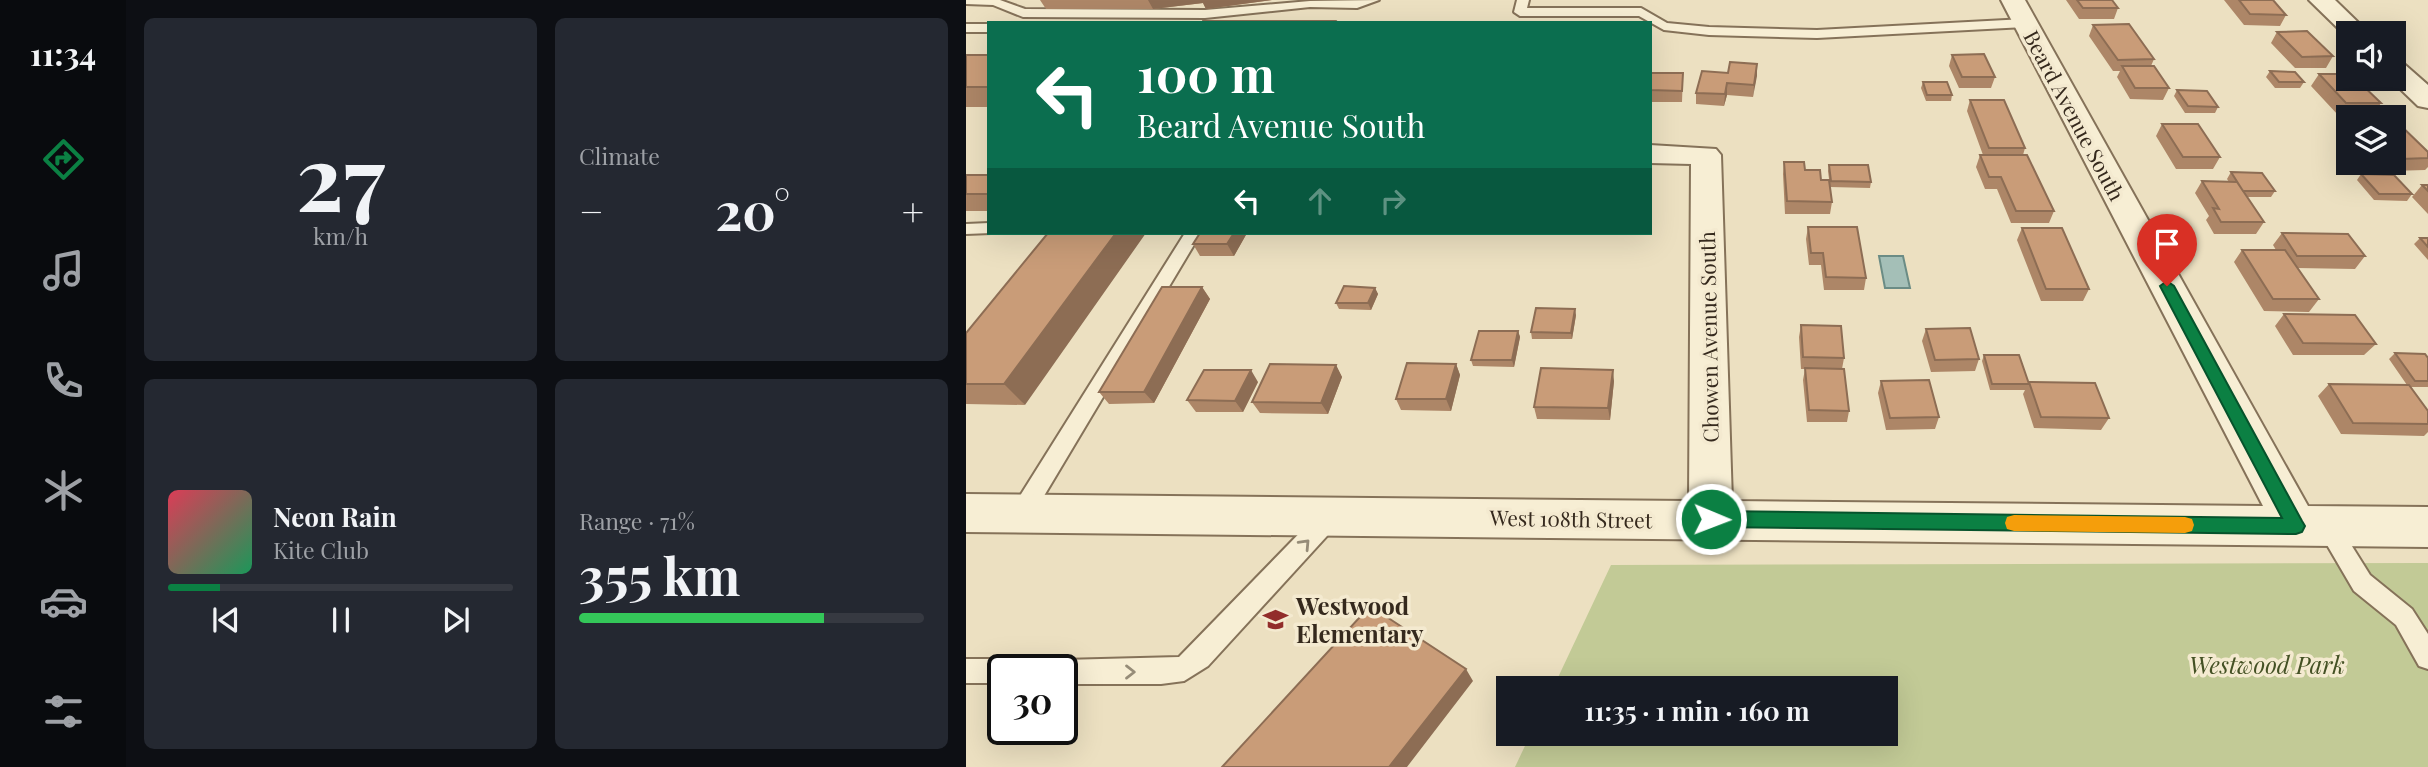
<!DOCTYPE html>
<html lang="en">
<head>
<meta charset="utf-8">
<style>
	body { margin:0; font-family:"Playfair Display",serif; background:#242831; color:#f1f3f6; height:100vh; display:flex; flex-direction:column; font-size:26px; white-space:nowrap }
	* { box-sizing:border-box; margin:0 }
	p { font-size:23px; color:#9ea1a6 }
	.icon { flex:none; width:38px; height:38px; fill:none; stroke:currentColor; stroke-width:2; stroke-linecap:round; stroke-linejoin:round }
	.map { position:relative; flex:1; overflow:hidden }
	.side { display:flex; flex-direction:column; gap:18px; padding:18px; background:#0d0f14; width:840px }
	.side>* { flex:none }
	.banner { position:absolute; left:21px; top:21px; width:665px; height:214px; border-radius:0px; box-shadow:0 7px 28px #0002; background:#0b6e4f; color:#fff; overflow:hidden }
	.buttons { position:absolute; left:1370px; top:21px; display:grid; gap:14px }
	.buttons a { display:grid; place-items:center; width:70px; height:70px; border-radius:0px; background:#171b24; box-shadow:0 7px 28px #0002; font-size:35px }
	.speed { position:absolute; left:21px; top:654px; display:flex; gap:14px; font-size:35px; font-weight:700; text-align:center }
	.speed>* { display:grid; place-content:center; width:91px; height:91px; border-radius:50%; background:#171b24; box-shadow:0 7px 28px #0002; line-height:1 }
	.speed .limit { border:4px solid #111; border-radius:10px; background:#fff; color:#111 }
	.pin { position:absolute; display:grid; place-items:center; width:60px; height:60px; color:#fff; margin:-72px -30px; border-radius:50% 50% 50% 0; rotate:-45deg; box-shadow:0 0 7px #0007 }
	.pin .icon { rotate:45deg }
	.me { position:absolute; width:77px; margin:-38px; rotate:91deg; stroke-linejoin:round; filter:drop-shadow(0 0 5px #0008) }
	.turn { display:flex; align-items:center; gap:24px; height:147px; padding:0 35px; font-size:32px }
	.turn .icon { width:91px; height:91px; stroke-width:2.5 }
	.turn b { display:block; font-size:49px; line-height:60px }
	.lanes { display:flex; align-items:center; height:66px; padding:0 35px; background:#0003; justify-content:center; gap:35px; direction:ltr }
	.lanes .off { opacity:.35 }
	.big { font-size:52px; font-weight:700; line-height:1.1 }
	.side .card { flex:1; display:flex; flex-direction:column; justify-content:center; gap:10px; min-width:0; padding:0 24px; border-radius:10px; background:#242831 }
	.side .dial { align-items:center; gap:0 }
	.dial b { font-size:91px; line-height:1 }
	.song { display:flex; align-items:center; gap:21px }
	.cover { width:84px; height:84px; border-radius:10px; background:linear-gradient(135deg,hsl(350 70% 55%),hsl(150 70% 35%)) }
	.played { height:7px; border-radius:4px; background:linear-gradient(90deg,#0b8043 15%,#363941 15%) }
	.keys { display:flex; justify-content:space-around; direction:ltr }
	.heat { display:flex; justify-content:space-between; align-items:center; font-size:38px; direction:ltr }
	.charge { height:10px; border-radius:5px; background:linear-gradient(90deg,#34c759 71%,#363941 0) }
	.side .tiles { flex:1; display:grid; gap:18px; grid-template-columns:repeat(2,1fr) }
	.trip { position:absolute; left:530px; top:676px; width:402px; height:70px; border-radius:0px; background:#171b24; box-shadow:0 7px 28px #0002; font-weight:700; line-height:70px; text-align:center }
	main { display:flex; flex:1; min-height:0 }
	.tab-bar { display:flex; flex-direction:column; width:126px; justify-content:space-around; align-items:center; background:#090b0e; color:#9ea1a6 }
	.tab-bar .icon { width:49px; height:49px }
	.tab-bar .selected { color:#0b8043 }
	.tab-bar b { font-size:32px; color:#f1f3f6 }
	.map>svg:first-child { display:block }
	.green { fill:#c2ca96 }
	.water { fill:#a4bfb7; stroke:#6b8c85; stroke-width:2 }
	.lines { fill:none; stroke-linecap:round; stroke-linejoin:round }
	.service-casing { stroke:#857259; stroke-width:4 }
	.minor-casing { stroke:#857259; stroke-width:4 }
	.service { fill:#f7eed4; fill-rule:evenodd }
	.minor { fill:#f7eed4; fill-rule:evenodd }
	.wall { fill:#ad8667 }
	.shaded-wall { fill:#8d6d54 }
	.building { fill:#c99c78; stroke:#8d6d54; stroke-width:2 }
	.oneway { stroke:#968c78 }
	.route { fill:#0b8043; stroke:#07532c; stroke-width:2 }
	.slow { fill:#f59e0b }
	.labels { text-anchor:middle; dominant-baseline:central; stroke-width:7; stroke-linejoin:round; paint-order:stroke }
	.street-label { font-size:21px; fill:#35291d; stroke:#f4ead0 }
	.near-poi-label { font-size:24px; font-weight:bold; fill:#35291d; stroke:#f4ead0; text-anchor:start }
	.near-park-label { font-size:24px; font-style:italic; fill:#445124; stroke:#f4ead0 }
</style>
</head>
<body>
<main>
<nav class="tab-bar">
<b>11:34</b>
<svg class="icon selected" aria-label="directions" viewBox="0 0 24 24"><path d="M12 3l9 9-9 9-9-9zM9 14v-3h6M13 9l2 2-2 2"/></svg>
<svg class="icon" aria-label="music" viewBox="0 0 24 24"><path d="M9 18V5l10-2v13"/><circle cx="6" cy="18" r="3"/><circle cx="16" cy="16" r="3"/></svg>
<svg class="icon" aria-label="phone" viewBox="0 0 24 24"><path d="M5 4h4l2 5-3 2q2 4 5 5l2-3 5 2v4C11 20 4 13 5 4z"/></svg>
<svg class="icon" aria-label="climate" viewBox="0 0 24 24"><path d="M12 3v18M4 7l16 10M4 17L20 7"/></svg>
<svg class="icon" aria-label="car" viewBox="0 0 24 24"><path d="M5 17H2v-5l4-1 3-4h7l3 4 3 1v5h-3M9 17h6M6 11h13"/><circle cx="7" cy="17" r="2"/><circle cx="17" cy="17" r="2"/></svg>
<svg class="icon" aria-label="filters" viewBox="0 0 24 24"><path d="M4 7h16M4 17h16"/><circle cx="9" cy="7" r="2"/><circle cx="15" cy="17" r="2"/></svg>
</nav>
<section class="side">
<div class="tiles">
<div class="card dial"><b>27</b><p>km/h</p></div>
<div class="card"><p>Climate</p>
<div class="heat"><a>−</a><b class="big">20°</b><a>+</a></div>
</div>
<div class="card">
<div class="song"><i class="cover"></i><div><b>Neon Rain</b><p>Kite Club</p></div></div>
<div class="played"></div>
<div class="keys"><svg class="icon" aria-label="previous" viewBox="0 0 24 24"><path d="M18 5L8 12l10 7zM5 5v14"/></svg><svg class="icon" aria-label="pause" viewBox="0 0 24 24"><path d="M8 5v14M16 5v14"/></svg><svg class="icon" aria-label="next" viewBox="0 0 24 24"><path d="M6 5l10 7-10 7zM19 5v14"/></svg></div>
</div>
<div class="card"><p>Range · 71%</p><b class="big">355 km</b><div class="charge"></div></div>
</div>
</section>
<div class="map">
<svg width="1462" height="767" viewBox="0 0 1462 767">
	<rect width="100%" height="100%" fill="#ece0c1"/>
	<!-- green -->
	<path class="green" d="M 1462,563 L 1462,767 L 549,767 L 565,733 L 920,733 L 920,688 L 587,688 L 645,565 Z"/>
	<!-- water -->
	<path class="water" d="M 913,256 L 937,256 L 944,288 L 919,288 Z"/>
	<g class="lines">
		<defs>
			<path id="service" d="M 0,0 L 34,0 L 59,9 L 239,10 L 344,1 L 413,0 L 391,8 L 344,7 L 239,18 L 57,17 L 27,5 L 0,4 Z
				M 551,0 L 563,0 L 561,8 L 675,8 L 701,23 L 743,27 L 851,30 L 1059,19 L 1065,23 L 1059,27 L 851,38 L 743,35 L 698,30 L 673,16 L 554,16 L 548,12 Z
				M 0,24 L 23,24 L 23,32 L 0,32 Z
				M 23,223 L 25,233 L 0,234 L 0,224 Z
				M 219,233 L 235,233 L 63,521 L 55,524 L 47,521 L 44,514 L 47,507 Z
				M 363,508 L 371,511 L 374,518 L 371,525 L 242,666 L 218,681 L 195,684 L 96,684 L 96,670 L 84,670 L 87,663 L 96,660 L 213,657 L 355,511 Z
				M 1361,516 L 1369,519 L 1404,575 L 1446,609 L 1462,634 L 1462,669 L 1453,666 L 1430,625 L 1388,591 L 1350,526 L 1353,519 Z
				M 0,659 L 37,659 L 46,662 L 49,670 L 37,670 L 37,683 L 0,683 Z"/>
			<path id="minor" d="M 1035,0 L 1059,0 L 1342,506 L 1462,507 L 1462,547 L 0,532 L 0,494 L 723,501 L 725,164 L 684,163 L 684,145 L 750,149 L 755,155 L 766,501 L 1297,506 Z
				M 1343,0 L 1369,0 L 1403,33 L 1382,33 L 1382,38 Z
				M 1428,60 L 1437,63 L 1462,85 L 1462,108 L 1452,106 L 1424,79 L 1428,79 Z"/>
		</defs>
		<!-- service casing -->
		<use href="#service" class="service-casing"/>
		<!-- minor casing -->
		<use href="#minor" class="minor-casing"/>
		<!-- service -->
		<use href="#service" class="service"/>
		<!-- minor -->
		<use href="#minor" class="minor"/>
	</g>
	<!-- wall -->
	<path class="wall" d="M 74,0 L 306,0 L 240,9 L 237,3 L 187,9 L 80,9 Z
		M 1100,0 L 1146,0 L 1152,8 L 1148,19 L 1113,19 Z
		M 1258,0 L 1307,0 L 1320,15 L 1314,26 L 1278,25 Z
		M 1127,25 L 1188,59 L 1185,66 L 1203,88 L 1197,100 L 1164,99 L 1151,77 L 1154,71 L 1147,71 L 1123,36 Z
		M 1311,32 L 1367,56 L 1360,68 L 1329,68 L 1305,43 Z
		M 0,55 L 23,55 L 23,107 L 0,107 Z
		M 986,55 L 1029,77 L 1025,88 L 993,88 L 983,66 Z
		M 791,64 L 787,97 L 761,95 L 758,106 L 730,104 L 730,93 L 762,73 Z
		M 1304,71 L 1338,82 L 1334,88 L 1309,88 L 1300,77 Z
		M 684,73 L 717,73 L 716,102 L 684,102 Z
		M 1353,74 L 1415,103 L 1409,112 L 1426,117 L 1384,117 L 1385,115 L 1372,115 L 1345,86 Z
		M 957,82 L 986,95 L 985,101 L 960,101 L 955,88 Z
		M 1211,90 L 1252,107 L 1249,113 L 1219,113 L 1208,96 Z
		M 1004,100 L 1059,148 L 1057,155 L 1088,211 L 1083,223 L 1045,223 L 1031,189 L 1019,189 L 1010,167 L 1014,155 L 1017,155 L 1001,111 Z
		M 1428,119 L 1462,152 L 1462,167 L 1459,170 L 1425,171 L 1418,163 L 1428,163 Z
		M 1196,124 L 1254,157 L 1247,169 L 1210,169 L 1190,136 Z
		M 818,162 L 839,170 L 855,180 L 866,202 L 864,214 L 819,214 L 817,174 Z
		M 863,165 L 905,182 L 904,188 L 864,187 L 862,171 Z
		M 1265,172 L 1309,191 L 1305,197 L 1281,197 L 1298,222 L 1290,234 L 1248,234 L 1240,220 L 1243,216 L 1229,193 L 1236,181 L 1263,182 L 1261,179 Z
		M 1395,174 L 1446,194 L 1441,201 L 1408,200 L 1391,180 Z
		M 0,175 L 23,175 L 23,211 L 0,211 Z
		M 1456,185 L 1462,185 L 1462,214 L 1446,197 Z
		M 842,227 L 900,278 L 898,290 L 858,290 L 855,265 L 843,265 L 840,239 Z
		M 1056,228 L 1123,289 L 1117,301 L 1075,301 L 1051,240 Z
		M 281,233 L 268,256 L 234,256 L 227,244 Z
		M 1316,233 L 1399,256 L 1389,269 L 1331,268 L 1353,299 L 1343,312 L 1298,311 L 1268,262 L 1276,250 L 1310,250 L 1307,245 Z
		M 1454,238 L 1462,238 L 1462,260 L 1448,244 Z
		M 236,287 L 244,299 L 188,403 L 143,404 L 133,392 Z
		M 409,288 L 412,294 L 405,310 L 373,309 L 370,303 Z
		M 1318,314 L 1410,344 L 1398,355 L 1327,355 L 1309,326 Z
		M 610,315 L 606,339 L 566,339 L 565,332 Z
		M 835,325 L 878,358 L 876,369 L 883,411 L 881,422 L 841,422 L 837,380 L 839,369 L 835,369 L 833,337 Z
		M 960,329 L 1013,359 L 1009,371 L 965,372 L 956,341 Z
		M 552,331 L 554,337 L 548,367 L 507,366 L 505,360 Z
		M 0,333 L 59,405 L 0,404 Z
		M 1429,353 L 1462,358 L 1462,387 L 1445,387 L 1462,411 L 1462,432 L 1458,436 L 1375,434 L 1352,396 L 1363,384 L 1441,385 L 1423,359 Z
		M 1018,355 L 1063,383 L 1143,418 L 1135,430 L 1068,428 L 1057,394 L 1059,390 L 1024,390 L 1016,361 Z
		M 490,364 L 494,375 L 485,411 L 435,410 L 430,399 Z
		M 370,365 L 376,377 L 362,414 L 294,413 L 286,402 Z
		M 648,381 L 644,420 L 571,419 L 568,407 Z
		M 915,381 L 973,417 L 969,429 L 920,430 L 912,393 Z
		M 292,382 L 277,412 L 230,412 L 221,400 Z"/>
	<!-- shaded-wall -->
	<path class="shaded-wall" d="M 182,0 L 306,0 L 240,9 L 237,3 L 187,9 Z
		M 791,64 L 791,76 L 787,97 L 788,85 Z
		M 761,83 L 761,95 L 758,106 L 759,94 Z
		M 150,233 L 180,233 L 59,405 L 38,384 Z
		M 268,233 L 281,233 L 268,256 L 261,244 Z
		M 236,287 L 244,299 L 188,403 L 178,392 Z
		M 409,288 L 412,294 L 405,310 L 402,303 Z
		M 609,309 L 610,315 L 606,339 L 605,333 Z
		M 552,331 L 554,337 L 548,367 L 546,360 Z
		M 490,364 L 494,375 L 485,411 L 480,399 Z
		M 370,365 L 376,377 L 362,414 L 355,403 Z
		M 285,370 L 292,382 L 277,412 L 269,401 Z
		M 647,370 L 648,381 L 644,420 L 642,408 Z
		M 500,669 L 507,681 L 441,767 L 423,767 Z"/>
	<!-- building -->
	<path class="building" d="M 1111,0 L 1146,0 L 1152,8 L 1117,8 Z
		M 1273,0 L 1307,0 L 1320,15 L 1284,14 Z
		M 237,21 L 369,21 L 367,23 L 236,23 Z
		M 1163,24 L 1188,59 L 1152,60 L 1127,25 Z
		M 1341,31 L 1367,56 L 1336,57 L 1311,32 Z
		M 1018,54 L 1029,77 L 996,77 L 986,55 Z
		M 0,55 L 23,55 L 23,87 L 0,87 Z
		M 764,62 L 791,64 L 788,85 L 761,83 L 759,94 L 730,93 L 736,71 L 762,73 Z
		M 1156,66 L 1188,66 L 1203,88 L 1169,88 Z
		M 1304,71 L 1329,72 L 1338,82 L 1313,82 Z
		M 684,73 L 717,73 L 716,91 L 684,90 Z
		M 1353,74 L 1382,74 L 1382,79 L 1390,79 L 1415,103 L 1380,103 Z
		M 957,82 L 981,82 L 986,95 L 961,95 Z
		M 1211,90 L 1241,91 L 1252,107 L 1222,106 Z
		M 1004,100 L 1038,100 L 1059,148 L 1023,148 Z
		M 1388,112 L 1420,112 L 1426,117 L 1393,117 Z
		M 1428,119 L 1462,152 L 1462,158 L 1435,159 L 1428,152 Z
		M 1196,124 L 1232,124 L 1254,157 L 1217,157 Z
		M 1014,155 L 1061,155 L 1088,211 L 1050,211 L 1035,177 L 1023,177 Z
		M 818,162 L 838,162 L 839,170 L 854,170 L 855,180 L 863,180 L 866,202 L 821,201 Z
		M 863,165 L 902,165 L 905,182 L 865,181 Z
		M 1265,172 L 1296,173 L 1309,191 L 1277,191 Z
		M 1395,174 L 1428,175 L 1446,194 L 1413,194 Z
		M 0,175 L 23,175 L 23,194 L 0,194 Z
		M 1236,181 L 1271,182 L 1298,222 L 1255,222 L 1247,208 L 1253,209 Z
		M 1456,185 L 1462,185 L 1462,191 Z
		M 842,227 L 891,227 L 900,278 L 860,277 L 857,253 L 845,253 Z
		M 1056,228 L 1096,228 L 1123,289 L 1080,289 Z
		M 82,233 L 150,233 L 38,384 L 0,384 L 0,333 Z
		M 234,233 L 268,233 L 261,244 L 227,244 Z
		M 1316,233 L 1382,234 L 1399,256 L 1331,256 Z
		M 1454,238 L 1462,238 L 1462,247 Z
		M 1276,250 L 1319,250 L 1353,299 L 1307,299 Z
		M 378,286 L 409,288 L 402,303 L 370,303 Z
		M 196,287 L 236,287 L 178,392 L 133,392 Z
		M 570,308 L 609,309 L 605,333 L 565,332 Z
		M 1318,314 L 1389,315 L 1410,344 L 1337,343 Z
		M 835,325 L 875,326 L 878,358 L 837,357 Z
		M 1004,328 L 1013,359 L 969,360 L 960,329 Z
		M 513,331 L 552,331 L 546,360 L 505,360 Z
		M 1429,353 L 1459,354 L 1462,358 L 1462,381 L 1449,381 Z
		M 1018,355 L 1053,355 L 1063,384 L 1026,384 Z
		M 441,363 L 490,364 L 480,399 L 430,399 Z
		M 304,364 L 370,365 L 355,403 L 286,402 Z
		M 575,368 L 647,370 L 642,408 L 568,407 Z
		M 839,368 L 878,369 L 883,411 L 843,410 Z
		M 238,370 L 285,370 L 269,401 L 221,400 Z
		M 963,380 L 973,417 L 924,418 L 915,381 Z
		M 1063,382 L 1129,383 L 1143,418 L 1075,417 Z
		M 1363,384 L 1443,385 L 1462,411 L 1462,424 L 1387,423 Z
		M 404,606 L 500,669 L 423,767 L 256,767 Z"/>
	<!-- one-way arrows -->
	<defs><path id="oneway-chevron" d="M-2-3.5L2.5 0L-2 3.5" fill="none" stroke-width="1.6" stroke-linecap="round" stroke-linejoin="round" transform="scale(1.75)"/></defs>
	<g class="oneway">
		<use href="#oneway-chevron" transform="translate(339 544) rotate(-47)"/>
		<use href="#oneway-chevron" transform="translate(164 672)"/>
	</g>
	<!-- route -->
	<path class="route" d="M 1201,281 L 1208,286 L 1336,521 L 1339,526 L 1336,532 L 1330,534 L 745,527 L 738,525 L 736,519 L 738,514 L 745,511 L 1316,518 L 1194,286 Z"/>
	<!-- slow -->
	<path class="slow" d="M 1048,515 L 1219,517 L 1226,519 L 1228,525 L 1226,531 L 1219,533 L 1048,531 L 1041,529 L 1039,523 L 1041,517 Z"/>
	<!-- icons -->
	<defs>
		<symbol id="school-bare" viewBox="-9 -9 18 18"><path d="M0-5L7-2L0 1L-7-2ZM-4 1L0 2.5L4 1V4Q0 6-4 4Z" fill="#922d2b" stroke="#f4ead0" stroke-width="2.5" paint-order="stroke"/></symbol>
	</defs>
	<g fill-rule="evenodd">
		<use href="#school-bare" x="292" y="602" width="35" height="35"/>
	</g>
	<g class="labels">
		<!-- street labels -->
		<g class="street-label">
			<text transform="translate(1109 115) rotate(62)">Beard Avenue South</text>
			<text transform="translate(742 337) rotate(-91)">Chowen Avenue South</text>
			<text transform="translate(605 518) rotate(1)">West 108th Street</text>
		</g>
		<!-- near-poi labels -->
		<g class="near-poi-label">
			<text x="330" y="605">Westwood<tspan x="330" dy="28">Elementary</tspan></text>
		</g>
		<!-- near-park labels -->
		<g class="near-park-label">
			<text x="1301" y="664">Westwood Park</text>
		</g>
	</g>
</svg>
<div class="buttons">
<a><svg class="icon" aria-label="sound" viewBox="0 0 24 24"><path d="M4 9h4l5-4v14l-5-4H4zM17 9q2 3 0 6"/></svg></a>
<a><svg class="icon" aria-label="layers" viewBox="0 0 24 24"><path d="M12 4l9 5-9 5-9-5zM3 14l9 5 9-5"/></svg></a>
</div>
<div class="speed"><div class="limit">30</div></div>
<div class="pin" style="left:1201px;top:286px;background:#d93025"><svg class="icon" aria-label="arrive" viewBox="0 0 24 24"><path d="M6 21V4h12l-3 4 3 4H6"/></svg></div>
<svg class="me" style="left:745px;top:519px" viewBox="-20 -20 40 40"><circle r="17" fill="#0b8043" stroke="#fff" stroke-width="3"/><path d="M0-11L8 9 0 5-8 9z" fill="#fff"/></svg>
<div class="trip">11:35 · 1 min · 160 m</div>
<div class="banner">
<div class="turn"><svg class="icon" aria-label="left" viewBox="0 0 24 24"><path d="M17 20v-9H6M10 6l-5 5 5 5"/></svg><div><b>100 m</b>Beard Avenue South</div></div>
<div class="lanes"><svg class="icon" aria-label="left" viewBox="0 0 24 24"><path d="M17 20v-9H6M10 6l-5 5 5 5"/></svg><svg class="icon off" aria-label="ahead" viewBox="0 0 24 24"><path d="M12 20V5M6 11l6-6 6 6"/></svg><svg class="icon off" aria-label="right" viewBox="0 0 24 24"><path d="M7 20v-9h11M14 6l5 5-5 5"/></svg></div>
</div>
</div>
</main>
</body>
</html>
